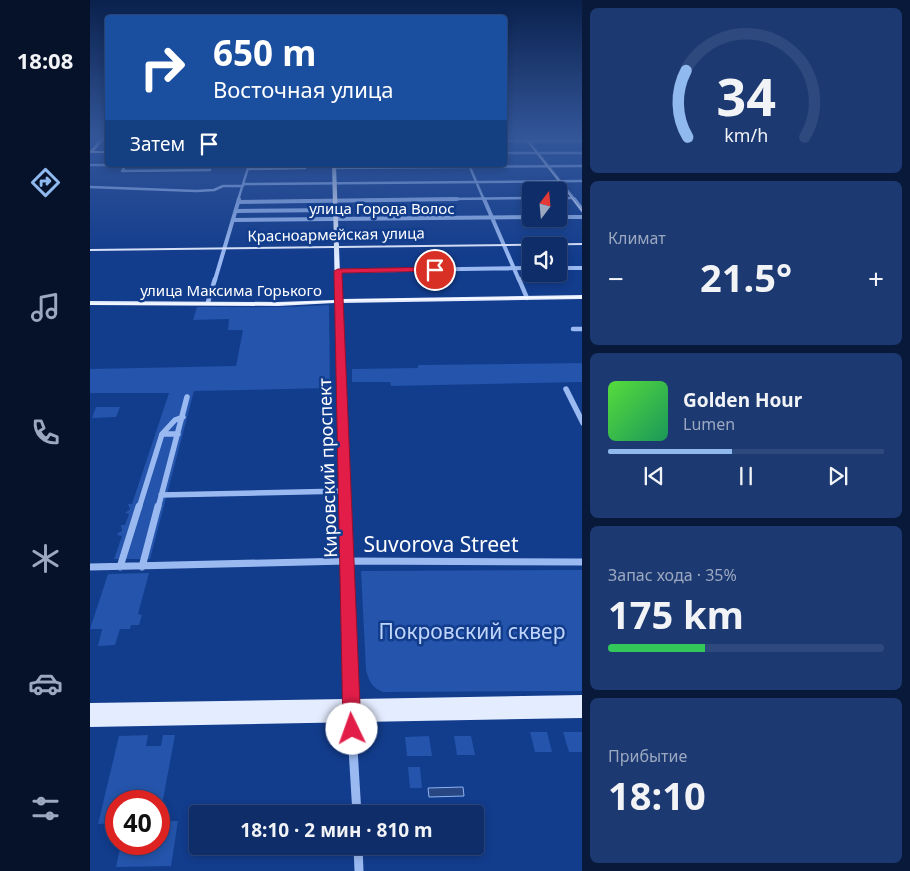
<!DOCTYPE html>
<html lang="ru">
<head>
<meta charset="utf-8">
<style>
	body { margin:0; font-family:"Noto Sans",sans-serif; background:#1c3971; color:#f1f3f6; height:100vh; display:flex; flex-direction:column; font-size:19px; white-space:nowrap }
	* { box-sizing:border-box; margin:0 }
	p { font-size:16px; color:#9ba8c0 }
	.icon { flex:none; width:28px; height:28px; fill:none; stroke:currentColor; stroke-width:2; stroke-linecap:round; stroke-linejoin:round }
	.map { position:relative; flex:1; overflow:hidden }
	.side { display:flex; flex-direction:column; gap:8px; padding:8px; background:#08193a; width:328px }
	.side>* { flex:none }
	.banner { position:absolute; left:15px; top:15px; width:402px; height:152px; border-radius:5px; box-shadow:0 2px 8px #0003,0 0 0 1px #2e497d; background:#1a4fa0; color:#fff; overflow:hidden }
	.needle { width:32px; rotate:16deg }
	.fabs { position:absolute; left:432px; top:182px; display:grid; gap:10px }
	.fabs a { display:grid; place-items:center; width:45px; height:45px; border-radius:5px; background:#0e2d69; box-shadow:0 2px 8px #0003,0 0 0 1px #2e497d; font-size:25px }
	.speed { position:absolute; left:15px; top:790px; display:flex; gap:10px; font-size:25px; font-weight:700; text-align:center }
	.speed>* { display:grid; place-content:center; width:65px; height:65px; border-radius:50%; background:#0e2d69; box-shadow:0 2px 8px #0003,0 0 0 1px #2e497d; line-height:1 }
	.speed .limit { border:8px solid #d22; background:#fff; color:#111 }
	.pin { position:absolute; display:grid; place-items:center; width:42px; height:42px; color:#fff; margin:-21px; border:2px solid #fff; border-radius:50%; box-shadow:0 1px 5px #0007 }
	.me { position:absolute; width:55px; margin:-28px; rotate:357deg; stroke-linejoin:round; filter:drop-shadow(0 0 4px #0008) }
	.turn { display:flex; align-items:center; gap:18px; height:105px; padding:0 25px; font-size:22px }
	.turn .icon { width:65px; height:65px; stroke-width:2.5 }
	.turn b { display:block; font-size:35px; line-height:42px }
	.then { display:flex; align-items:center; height:48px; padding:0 25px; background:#0003; gap:10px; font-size:19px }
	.big { font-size:38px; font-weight:700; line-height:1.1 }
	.side .card { flex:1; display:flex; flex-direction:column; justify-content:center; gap:8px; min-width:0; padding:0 18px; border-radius:8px; background:#1c3971 }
	.side .dial { align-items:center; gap:0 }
	.dial svg { height:130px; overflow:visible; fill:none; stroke:#2e497d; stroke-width:7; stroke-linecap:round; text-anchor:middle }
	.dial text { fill:#f1f3f6; stroke:none }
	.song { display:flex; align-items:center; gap:15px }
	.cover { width:60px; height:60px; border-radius:8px; background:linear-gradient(135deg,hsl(110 70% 55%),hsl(150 70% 35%)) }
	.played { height:5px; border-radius:2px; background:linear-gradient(90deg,#90b9f0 45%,#2e497d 45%) }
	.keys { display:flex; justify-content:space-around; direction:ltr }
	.heat { display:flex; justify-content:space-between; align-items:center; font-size:28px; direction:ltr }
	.charge { height:8px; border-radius:4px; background:linear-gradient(90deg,#34c759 35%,#2e497d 0) }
	.trip { position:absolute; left:99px; top:805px; width:295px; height:50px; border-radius:5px; background:#0e2d69; box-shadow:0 2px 8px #0003,0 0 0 1px #2e497d; font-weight:700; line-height:50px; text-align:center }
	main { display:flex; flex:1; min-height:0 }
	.menu { display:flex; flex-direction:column; width:90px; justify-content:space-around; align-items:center; background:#06122a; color:#9ba8c0 }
	.menu .icon { width:35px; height:35px }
	.menu .on { color:#90b9f0 }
	.menu b { font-size:22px; color:#f1f3f6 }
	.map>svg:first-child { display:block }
	.green { fill:#2454ab }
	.water { fill:#274682; stroke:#8cb3f4 }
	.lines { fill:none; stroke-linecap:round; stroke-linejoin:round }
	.minor-far5 { stroke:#9ab9f1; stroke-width:2.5 }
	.minor-far4 { stroke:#9ab9f1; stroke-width:4 }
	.minor-far3 { stroke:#9ab9f1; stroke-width:4.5 }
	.minor-far2 { stroke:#9ab9f1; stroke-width:5.5 }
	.minor-far1 { stroke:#9ab9f1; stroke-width:7 }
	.minor { stroke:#9ab9f1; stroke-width:9 }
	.major { fill:#e4ecff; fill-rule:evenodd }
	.tram { stroke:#fff; stroke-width:1 }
	.route { fill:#e11d48; stroke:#92132f }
	.labels { text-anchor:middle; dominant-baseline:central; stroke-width:5; stroke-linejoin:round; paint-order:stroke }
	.far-street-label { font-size:15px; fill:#fff; stroke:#123c8c }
	.street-label { font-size:18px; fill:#fff; stroke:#123c8c }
	.near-street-label { font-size:21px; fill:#fff; stroke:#123c8c }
	.near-park-label { font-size:21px; fill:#c1d6fc; stroke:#123c8c }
</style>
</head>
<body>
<main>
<nav class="menu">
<b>18:08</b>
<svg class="icon on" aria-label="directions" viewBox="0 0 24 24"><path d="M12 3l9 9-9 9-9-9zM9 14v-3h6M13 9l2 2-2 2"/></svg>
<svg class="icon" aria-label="music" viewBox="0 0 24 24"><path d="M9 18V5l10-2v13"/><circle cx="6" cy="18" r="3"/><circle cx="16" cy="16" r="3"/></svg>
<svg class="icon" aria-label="phone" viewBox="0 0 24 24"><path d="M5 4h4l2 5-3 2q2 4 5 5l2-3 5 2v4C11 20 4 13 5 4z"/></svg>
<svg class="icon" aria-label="climate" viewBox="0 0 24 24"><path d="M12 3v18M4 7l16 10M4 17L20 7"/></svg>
<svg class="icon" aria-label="car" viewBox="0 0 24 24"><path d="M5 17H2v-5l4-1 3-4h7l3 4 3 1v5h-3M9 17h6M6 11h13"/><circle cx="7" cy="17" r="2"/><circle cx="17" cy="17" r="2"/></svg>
<svg class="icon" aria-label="filters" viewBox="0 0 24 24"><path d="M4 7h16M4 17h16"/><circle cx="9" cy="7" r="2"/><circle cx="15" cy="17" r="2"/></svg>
</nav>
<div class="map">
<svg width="493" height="871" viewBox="0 0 493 871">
	<rect width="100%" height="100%" fill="#123c8c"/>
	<!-- green -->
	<path class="green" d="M 239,305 L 240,388 L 104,391 L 60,559 L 24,559 L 32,536 L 27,535 L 28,533 L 32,531 L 31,525 L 35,525 L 39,514 L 35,513 L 40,509 L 38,504 L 42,504 L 79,393 L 0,393 L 0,369 L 146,366 L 153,330 L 138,330 L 139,319 L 103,320 L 107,307 C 150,307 195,308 239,305 Z
		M 492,363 L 492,382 L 301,386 L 300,382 L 262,382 L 262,369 L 328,368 L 328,365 Z
		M 6,407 L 30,407 L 26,417 L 2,418 Z
		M 492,570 L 492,691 L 293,692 C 282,688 279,681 276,670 L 271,571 Z
		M 59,573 L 48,614 L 52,615 L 49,625 L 41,625 L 40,629 L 30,629 L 25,645 L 8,646 L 12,629 L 0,629 L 18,574 Z
		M 440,732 L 457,732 L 462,752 L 445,752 Z
		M 473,732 L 492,732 L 492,752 L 479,752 Z
		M 58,735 L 56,746 L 71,746 L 73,735 L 85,735 L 69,821 L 88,821 L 81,866 L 26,867 L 31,844 L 69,844 L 69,801 L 26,801 L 26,823 L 8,824 L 29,736 Z
		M 339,736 L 342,756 L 317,756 L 315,737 Z
		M 364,736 L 381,736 L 385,755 L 367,755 Z
		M 318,767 L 330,767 L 332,788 L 320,788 Z"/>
	<!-- water -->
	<path class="water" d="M 373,787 L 374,796 L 339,797 L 338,788 Z"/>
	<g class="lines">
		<!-- minor-far5 -->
		<path class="minor-far5" d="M 435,137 L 485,200
			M 415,141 L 493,141
			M 415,153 L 493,153
			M 0,165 L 56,165
			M 36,165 L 32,171 L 120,170
			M 379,165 L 394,200
			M 244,168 L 493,166
			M 158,169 L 215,168 L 216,165
			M 153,184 L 493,181
			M 0,187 L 106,191 L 124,190 L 133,186 L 153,186
			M 469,198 L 483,198
			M 148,200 L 159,165
			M 275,200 L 441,198"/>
		<!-- minor-far4 -->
		<path class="minor-far4" d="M 394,199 L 429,280
			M 484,199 L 493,211
			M 148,202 L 367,199
			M 146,211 L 246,210
			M 469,217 L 493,217
			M 143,220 L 441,217
			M 469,268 L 493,268
			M 248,271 L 441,268
			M 125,280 L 149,199"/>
		<!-- minor-far3 -->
		<path class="minor-far3" d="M 429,279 L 437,298
			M 118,302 L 125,279
			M 483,329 L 493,329"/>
		<!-- minor-far2 -->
		<path class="minor-far2" d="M 476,389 L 493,423
			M 72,434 L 85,420 L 93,417
			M 71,495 L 255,491
			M 49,508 L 72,434 L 88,434
			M 68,508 L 97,397"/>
		<!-- minor-far1 -->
		<path class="minor-far1" d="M 0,567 L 257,561 L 493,562
			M 30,567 L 49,506
			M 52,567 L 68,506"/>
		<!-- minor -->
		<path class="minor" d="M 261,716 L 267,814
			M 268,846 L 269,871"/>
		<!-- major -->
		<path class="major" d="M 12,137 L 16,137 L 4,151 L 18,151 L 18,153 L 0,153 L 0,151 Z
			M 242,165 L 246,165 L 249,246 L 493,243 L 493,245 L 249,248 L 251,299 L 493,295 L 493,299 L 251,303 L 266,699 L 493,695 L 493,718 L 0,727 L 0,715 L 255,711 L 0,715 L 0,703 L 255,699 L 245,303 L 188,306 L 0,305 L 0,301 L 188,302 L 245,300 L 244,248 L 0,251 L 0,249 L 244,246 Z"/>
		<!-- tram -->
		<path class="tram" d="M 434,137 L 493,212
			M 0,304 L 187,304 L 266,300 L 493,297"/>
	</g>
	<!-- sky -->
	<linearGradient id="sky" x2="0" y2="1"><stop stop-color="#0a214d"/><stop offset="0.53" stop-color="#335699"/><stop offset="1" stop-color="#335699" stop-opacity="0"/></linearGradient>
	<rect width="493" height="259" fill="url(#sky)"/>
	<!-- route -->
	<path class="route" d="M 345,267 L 348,268 L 348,271 L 252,273 L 271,729 L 268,735 L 262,738 L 256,735 L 253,729 L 244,271 L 248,269 Z"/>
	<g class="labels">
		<!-- far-street labels -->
		<g class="far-street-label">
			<text x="292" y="208">улица Города Волос</text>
			<text transform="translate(246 234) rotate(-1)">Красноармейская улица</text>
			<text x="141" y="290">улица Максима Горького</text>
		</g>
		<!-- street labels -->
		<g class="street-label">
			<text transform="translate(237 468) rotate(-92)">Кировский проспект</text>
		</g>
		<!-- near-street labels -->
		<g class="near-street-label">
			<text x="351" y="544">Suvorova Street</text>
		</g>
		<!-- near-park labels -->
		<g class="near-park-label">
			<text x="382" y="631">Покровский сквер</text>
		</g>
	</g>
</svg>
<div class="fabs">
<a><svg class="needle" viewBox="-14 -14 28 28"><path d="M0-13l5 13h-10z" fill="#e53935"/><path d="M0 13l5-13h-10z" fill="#9ba8c0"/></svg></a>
<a><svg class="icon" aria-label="sound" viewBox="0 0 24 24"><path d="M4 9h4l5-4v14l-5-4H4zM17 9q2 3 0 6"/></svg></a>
</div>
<div class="speed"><div class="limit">40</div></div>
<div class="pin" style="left:345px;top:270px;background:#d93025"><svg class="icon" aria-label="arrive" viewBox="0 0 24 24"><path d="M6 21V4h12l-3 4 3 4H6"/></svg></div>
<svg class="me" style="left:262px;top:729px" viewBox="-20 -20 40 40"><circle r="19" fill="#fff"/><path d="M0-13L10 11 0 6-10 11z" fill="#e11d48"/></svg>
<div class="trip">18:10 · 2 мин · 810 m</div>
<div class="banner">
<div class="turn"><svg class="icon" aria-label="right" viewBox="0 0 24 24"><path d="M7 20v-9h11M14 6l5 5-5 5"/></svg><div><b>650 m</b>Восточная улица</div></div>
<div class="then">Затем<svg class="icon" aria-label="arrive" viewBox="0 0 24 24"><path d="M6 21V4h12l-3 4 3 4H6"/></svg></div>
</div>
</div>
<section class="side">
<div class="card dial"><svg viewBox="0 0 100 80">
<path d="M14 69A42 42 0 1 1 86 69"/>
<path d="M14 69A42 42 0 0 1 13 28" stroke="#90b9f0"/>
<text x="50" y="56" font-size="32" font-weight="700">34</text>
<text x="50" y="72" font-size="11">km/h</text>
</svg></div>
<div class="card"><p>Климат</p>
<div class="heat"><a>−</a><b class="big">21.5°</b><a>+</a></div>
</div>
<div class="card">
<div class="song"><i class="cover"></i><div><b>Golden Hour</b><p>Lumen</p></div></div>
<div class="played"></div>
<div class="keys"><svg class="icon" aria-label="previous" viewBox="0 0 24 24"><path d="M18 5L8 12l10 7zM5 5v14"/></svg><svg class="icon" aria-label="pause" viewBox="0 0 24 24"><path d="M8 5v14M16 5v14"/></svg><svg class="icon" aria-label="next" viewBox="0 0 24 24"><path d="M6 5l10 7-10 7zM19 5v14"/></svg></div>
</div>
<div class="card"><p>Запас хода · 35%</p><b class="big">175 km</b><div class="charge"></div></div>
<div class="card"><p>Прибытие</p><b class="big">18:10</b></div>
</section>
</main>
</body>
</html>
